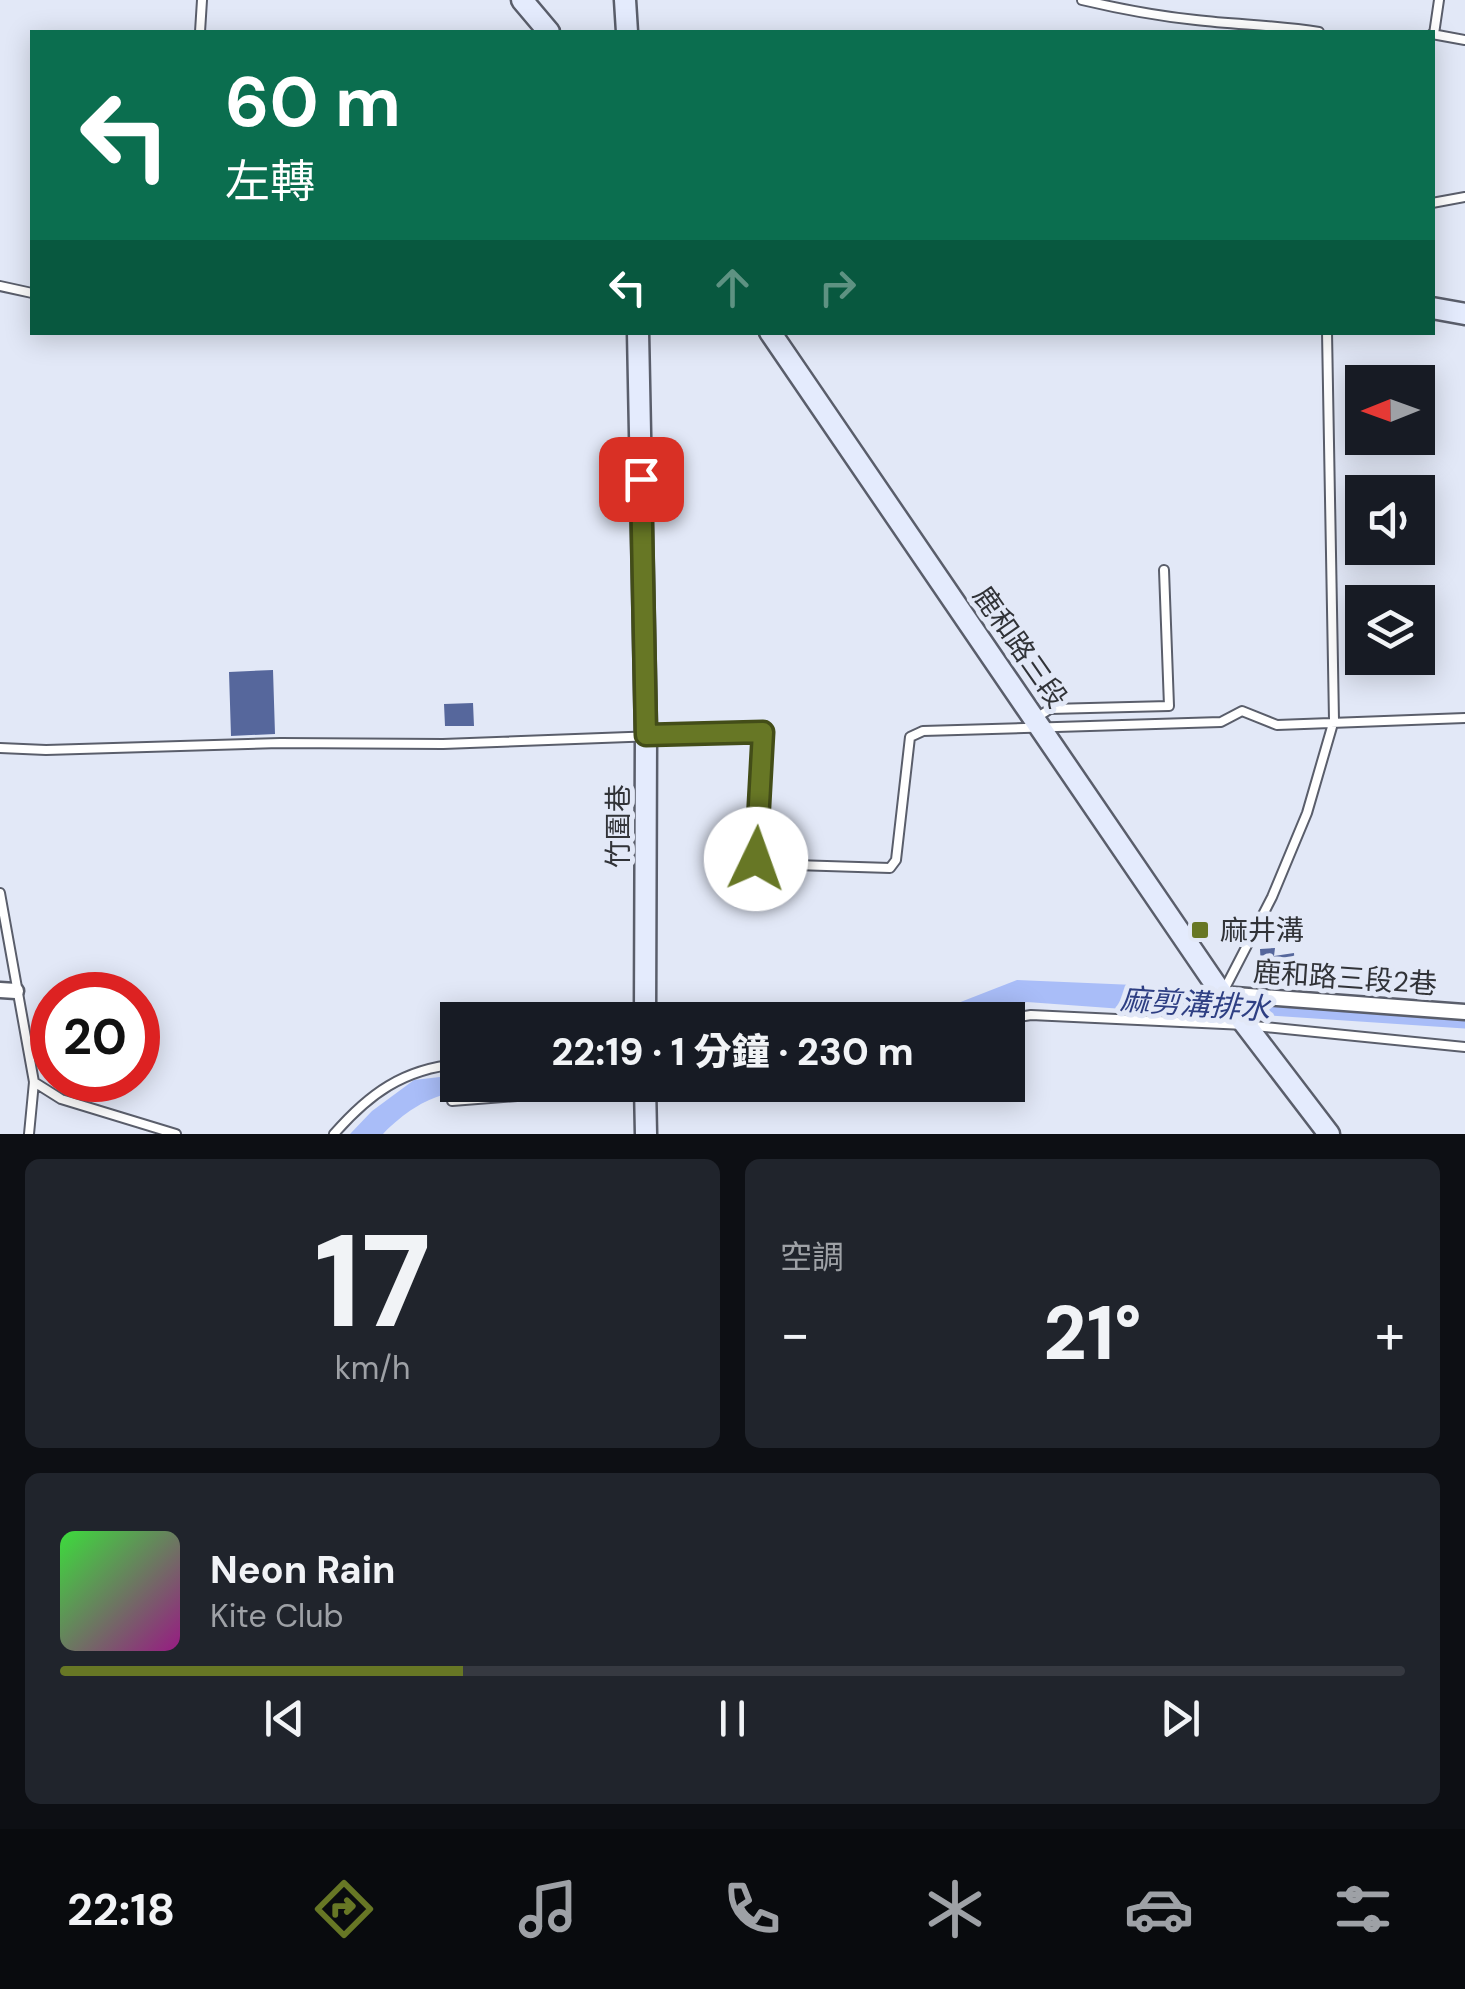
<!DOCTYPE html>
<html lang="zh-TW">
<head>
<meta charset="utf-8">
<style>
	body { margin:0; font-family:"DM Sans","Noto Sans TC",sans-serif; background:#20242c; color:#f1f3f6; height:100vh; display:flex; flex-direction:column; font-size:38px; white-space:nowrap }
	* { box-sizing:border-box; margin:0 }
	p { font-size:32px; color:#9ea1a6 }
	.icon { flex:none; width:55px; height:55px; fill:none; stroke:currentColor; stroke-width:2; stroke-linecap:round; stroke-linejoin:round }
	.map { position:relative; height:1134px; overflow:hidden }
	.drawer { display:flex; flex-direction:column; gap:25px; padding:25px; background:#0d0f14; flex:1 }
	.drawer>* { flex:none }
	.banner { position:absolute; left:30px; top:30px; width:1405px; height:305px; border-radius:0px; box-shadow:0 5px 25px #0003; background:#0b6e4f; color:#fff; overflow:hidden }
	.needle { width:65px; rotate:269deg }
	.buttons { position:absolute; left:1345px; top:365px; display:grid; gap:20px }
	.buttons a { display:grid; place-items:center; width:90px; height:90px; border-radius:0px; background:#171b24; box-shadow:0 5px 25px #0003; font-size:50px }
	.speed { position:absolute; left:30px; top:972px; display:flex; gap:20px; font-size:50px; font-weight:700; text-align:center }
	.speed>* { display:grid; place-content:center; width:130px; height:130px; border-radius:50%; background:#171b24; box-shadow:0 5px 25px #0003; line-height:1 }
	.speed .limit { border:15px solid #d22; background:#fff; color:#111 }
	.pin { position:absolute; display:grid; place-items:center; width:85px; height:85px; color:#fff; margin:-42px; border-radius:20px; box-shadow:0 5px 15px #0006 }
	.me { position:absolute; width:110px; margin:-55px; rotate:3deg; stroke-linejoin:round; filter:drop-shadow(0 0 8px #0008) }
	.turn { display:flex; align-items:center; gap:35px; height:210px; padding:0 30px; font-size:45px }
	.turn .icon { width:130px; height:130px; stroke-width:2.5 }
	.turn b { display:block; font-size:70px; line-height:85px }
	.lanes { display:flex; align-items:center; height:95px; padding:0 30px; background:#0003; justify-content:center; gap:50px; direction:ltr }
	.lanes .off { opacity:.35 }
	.big { font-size:75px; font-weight:800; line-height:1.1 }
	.drawer .card { flex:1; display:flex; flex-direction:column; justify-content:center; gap:15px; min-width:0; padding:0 35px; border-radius:15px; background:#20242c }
	.drawer .dial { align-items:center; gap:0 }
	.dial b { font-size:130px; line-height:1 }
	.song { display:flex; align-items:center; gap:30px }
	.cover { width:120px; height:120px; border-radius:15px; background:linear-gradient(135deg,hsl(120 70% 55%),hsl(310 70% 35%)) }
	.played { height:10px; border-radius:5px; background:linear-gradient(90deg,#677725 30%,#363941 30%) }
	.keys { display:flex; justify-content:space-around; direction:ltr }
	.heat { display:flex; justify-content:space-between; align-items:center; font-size:55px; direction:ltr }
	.drawer .tiles { flex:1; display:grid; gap:25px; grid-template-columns:1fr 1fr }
	.card:last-child { grid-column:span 2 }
	.trip { position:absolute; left:440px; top:1002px; width:585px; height:100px; border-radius:0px; background:#171b24; box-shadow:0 5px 25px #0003; font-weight:800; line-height:100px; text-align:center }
	.dock { display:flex; height:160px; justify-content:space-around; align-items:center; background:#090b0e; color:#9ea1a6 }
	.dock .icon { width:70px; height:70px }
	.dock .selected { color:#677725 }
	.dock b { font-size:45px; color:#f1f3f6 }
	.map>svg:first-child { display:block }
	.water { fill:#a9bdf8 }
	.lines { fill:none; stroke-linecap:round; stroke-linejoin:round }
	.canal { stroke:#a9bdf8; stroke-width:15 }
	.building { fill:#56679c }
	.lane-casing { stroke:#5a5e6b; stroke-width:12 }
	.street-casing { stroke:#5a5e6b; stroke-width:19 }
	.secondary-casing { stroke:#5a5e6b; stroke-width:25 }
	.lane { stroke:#fff; stroke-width:8 }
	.street { stroke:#fff; stroke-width:14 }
	.secondary { stroke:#e4ebfd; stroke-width:20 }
	.route-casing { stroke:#434d18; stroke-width:25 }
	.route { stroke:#677725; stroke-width:18 }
	.poi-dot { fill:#677725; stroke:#e2e8f7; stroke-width:4 }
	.labels { text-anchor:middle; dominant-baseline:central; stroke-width:10; stroke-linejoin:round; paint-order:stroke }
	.street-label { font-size:28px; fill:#313338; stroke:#e2e8f7 }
	.poi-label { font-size:28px; fill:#313338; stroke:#e2e8f7; text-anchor:start }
	.water-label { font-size:30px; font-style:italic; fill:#2e3f83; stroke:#e2e8f7 }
</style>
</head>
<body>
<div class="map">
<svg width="1465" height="1134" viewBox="0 0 1465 1134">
	<rect width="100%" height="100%" fill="#e2e8f7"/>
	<!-- water -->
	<path class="water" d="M 1017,980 L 1205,988 L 1219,1016 L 1027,1002 L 969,1020 L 855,1020 L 940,1010 Z
		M 457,1075 L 458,1085 L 526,1085 C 462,1091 432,1085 383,1134 L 350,1134 L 372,1111 L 414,1080 Z"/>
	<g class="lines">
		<!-- canal -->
		<path class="canal" d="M 1195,1003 L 1465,1021"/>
	</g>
	<!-- building -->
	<path class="building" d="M 273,670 L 275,734 L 231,736 L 229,672 Z
		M 473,703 L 474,726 L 445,726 L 444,704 Z
		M 1275,948 L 1274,956 L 1294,953 L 1296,981 L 1280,984 L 1278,978 L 1262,985 L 1260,949 Z"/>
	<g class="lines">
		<defs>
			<path id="lane" d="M 1082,0 C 1120,9 1157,16 1196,20 C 1238,25 1278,25 1319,32
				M 200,32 L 202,0
				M 1432,34 L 1465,40
				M 1434,34 L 1439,0
				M 1432,203 L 1465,197
				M 0,286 L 32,293
				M 1036,718 L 1050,709 L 1169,706 L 1164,570
				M 0,748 L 46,750 L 280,743 L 443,744 L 763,732 L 756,859 L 763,864 L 890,868 L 896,860 L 910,737 L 923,731 L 1221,722 L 1242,711 L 1277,725 L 1465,718
				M 0,893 L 34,1082 L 29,1134
				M 1224,990 L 1272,897 L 1307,813 L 1334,720 L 1327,332
				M 1000,1020 L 1031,1015 L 1245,1025 L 1465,1047
				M 34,1082 L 61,1099 L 176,1134
				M 452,1101 L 644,1086
				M 334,1134 C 369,1094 403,1069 458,1064"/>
			<path id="street" d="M 0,990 L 16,991
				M 1222,994 L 1465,1012"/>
			<path id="secondary" d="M 522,0 L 549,32
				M 625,0 L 627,32
				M 1432,308 L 1465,314
				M 638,332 L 646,735 L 645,1020
				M 770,332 L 1222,994 L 1329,1134
				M 645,1085 L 646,1134"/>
		</defs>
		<!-- lane casing -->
		<use href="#lane" class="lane-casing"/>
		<!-- street casing -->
		<use href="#street" class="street-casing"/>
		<!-- secondary casing -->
		<use href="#secondary" class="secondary-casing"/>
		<!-- lane -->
		<use href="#lane" class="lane"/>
		<!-- street -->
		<use href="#street" class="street"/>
		<!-- secondary -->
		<use href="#secondary" class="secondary"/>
	</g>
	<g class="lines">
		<defs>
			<path id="route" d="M 641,479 L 646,735 L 763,732 L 756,859"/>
		</defs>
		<!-- route casing -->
		<use href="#route" class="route-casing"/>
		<!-- route -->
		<use href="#route" class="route"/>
	</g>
	<!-- markers -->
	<rect class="poi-dot" x="1190" y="920" width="20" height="20" rx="5"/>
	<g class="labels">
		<!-- street labels -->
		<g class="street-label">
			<text transform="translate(1020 647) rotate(55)">鹿和路三段</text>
			<text transform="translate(618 826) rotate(-90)">竹圍巷</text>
			<text transform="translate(1345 978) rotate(4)">鹿和路三段2巷</text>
		</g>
		<!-- poi labels -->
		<g class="poi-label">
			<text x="1220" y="930">麻井溝</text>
		</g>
		<!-- water labels -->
		<g class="water-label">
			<text transform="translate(1195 1004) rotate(4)">麻剪溝排水</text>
		</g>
	</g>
</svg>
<div class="buttons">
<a><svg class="needle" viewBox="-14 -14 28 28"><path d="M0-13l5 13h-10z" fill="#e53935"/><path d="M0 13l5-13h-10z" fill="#9ea1a6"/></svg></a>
<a><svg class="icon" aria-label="sound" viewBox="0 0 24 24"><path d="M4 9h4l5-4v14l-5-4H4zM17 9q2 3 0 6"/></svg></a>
<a><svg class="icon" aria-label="layers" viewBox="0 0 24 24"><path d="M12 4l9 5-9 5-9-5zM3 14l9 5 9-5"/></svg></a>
</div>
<div class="speed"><div class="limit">20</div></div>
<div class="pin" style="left:641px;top:479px;background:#d93025"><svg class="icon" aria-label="arrive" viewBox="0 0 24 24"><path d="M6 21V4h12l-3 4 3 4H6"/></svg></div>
<svg class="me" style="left:756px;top:859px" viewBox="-20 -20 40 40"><circle r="19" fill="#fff"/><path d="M0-13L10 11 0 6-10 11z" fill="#677725"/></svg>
<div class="trip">22:19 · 1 分鐘 · 230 m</div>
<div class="banner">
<div class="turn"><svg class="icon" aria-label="left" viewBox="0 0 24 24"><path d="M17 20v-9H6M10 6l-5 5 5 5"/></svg><div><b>60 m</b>左轉</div></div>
<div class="lanes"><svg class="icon" aria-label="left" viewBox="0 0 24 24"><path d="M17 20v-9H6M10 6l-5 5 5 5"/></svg><svg class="icon off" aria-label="ahead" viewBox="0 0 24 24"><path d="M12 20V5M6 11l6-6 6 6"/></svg><svg class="icon off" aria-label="right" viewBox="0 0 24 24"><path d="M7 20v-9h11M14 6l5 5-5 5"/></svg></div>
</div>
</div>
<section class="drawer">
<div class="tiles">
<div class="card dial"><b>17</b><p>km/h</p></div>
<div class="card"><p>空調</p>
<div class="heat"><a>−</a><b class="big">21°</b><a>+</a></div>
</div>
<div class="card">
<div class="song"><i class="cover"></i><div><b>Neon Rain</b><p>Kite Club</p></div></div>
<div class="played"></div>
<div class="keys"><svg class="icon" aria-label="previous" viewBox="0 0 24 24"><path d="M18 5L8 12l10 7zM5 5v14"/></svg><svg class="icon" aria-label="pause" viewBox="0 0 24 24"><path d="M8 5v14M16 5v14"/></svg><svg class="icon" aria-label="next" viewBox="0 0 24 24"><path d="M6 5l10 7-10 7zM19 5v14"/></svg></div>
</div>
</div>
</section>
<nav class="dock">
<b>22:18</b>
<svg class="icon selected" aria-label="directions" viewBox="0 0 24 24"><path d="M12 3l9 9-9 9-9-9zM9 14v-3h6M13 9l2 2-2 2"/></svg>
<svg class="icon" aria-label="music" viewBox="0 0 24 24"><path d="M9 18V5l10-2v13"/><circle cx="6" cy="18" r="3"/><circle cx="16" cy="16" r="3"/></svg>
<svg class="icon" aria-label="phone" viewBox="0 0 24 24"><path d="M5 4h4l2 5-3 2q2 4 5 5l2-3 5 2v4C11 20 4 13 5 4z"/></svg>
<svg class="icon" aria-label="climate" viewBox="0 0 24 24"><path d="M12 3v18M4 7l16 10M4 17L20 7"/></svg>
<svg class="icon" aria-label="car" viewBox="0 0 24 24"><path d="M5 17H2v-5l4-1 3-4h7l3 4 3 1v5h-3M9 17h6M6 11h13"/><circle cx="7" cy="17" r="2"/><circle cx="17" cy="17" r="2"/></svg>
<svg class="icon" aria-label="filters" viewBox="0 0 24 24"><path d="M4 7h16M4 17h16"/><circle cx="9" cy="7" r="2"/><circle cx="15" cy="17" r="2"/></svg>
</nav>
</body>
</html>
